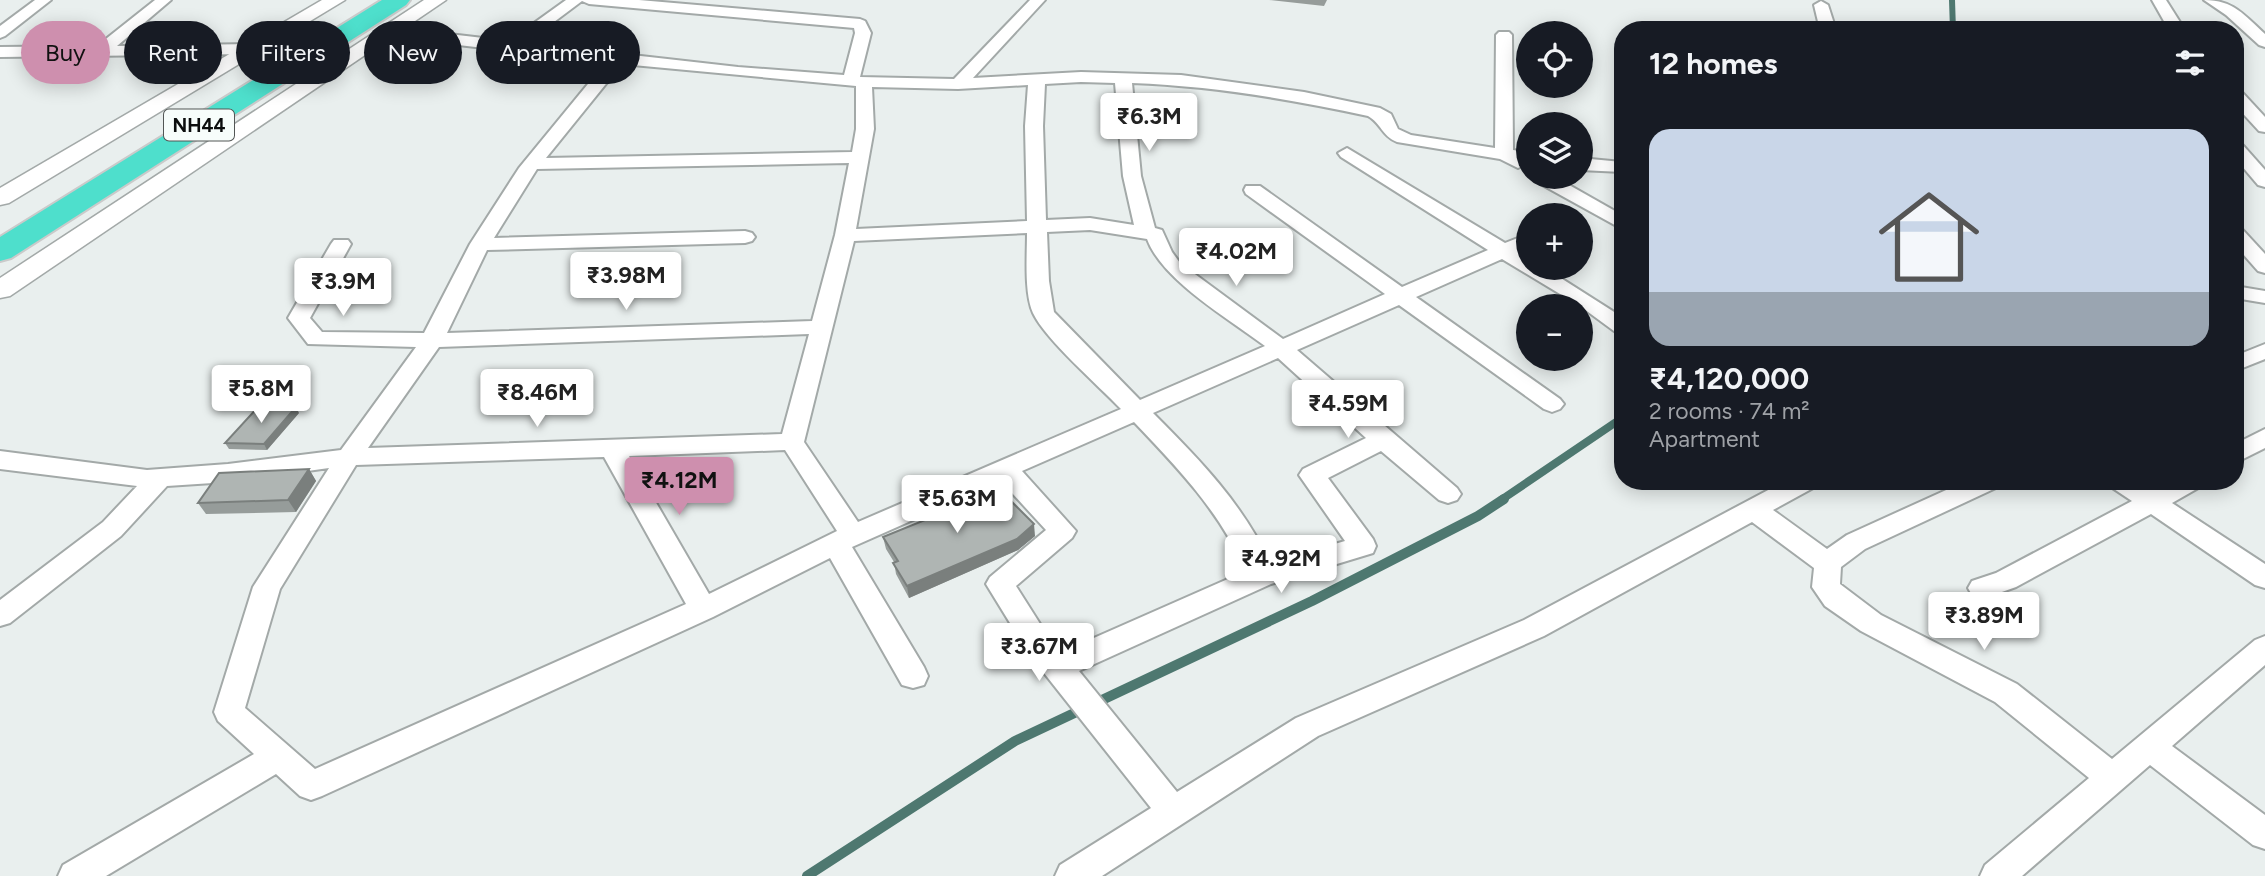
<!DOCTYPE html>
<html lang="en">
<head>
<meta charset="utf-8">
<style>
	body { margin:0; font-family:Figtree,sans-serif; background:#20242c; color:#f1f3f6; height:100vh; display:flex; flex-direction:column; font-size:26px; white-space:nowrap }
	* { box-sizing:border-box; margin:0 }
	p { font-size:23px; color:#9ea1a6 }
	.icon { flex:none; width:38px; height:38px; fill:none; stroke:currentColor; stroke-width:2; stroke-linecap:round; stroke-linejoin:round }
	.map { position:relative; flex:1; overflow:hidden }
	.sheet { position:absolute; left:1614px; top:21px; width:630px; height:469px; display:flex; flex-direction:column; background:#171b24; border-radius:28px; box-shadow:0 4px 18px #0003 }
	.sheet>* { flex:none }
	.hud { position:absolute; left:21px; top:21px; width:665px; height:63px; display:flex; gap:14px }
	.tools { position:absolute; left:1516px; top:21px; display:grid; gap:14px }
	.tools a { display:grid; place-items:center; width:77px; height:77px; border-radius:50%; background:#171b24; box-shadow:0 4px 18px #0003; font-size:35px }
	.price { position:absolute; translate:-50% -60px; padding:0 16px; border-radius:7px; background:#fff; color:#222; font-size:23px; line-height:46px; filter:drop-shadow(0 2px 4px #0008) }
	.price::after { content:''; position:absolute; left:50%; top:42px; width:21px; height:16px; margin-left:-10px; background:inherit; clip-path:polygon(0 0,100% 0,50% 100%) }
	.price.active { background:#ce8fae; color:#111 }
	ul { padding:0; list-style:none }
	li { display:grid; align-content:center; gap:14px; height:371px; padding:0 35px }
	li span { display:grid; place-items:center; height:217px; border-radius:21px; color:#555 }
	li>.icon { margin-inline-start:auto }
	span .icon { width:126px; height:126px; fill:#fffc; stroke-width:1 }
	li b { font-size:30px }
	h2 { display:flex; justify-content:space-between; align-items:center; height:84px; padding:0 35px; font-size:30px }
	.tag { padding:0 24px; border-radius:32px; background:#171b24; box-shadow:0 4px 18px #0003; font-size:24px; line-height:63px }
	.tag.active { background:#ce8fae; color:#111 }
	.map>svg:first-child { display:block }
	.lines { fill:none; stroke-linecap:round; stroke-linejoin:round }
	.stream-far2 { stroke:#4e7870; stroke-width:6 }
	.stream-far1 { stroke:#4e7870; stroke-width:8 }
	.stream { stroke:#4e7870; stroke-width:10 }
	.minor-casing { stroke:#a3a9a8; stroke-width:4 }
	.tertiary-casing { stroke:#a3a9a8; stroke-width:3 }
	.trunk-casing { stroke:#cacaca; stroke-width:4 }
	.minor { fill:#fff; fill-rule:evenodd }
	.tertiary { fill:#fff; fill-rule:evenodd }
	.trunk { fill:#4edfcc; fill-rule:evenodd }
	.wall { fill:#969c9a }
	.shaded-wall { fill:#7a7f7d }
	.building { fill:#afb5b3; stroke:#7a7f7d; stroke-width:2 }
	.labels { text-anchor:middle; stroke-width:6; stroke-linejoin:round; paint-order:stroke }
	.shield { fill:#f7fdfb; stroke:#525655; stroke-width:2 }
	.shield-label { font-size:19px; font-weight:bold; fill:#0c0e0e }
</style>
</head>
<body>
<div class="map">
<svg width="2265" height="876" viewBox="0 0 2265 876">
	<rect width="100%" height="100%" fill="#e9efee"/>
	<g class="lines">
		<path class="stream-far2" d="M 1952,0 L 1953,30"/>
		<path class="stream-far1" d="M 1501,500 L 1622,418"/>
		<path class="stream" d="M 807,876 L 1015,741 L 1312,601 L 1478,516 L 1504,499"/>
		<defs>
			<g id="minor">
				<path d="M 35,0 L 51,0 L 5,36 L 0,38 L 0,26 Z"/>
				<path d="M 155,0 L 171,0 L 117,46 L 253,44 L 261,49 L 253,54 L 0,57 L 0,47 L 97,46 Z"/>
				<path d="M 566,0 L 639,0 L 860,19 L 865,21 L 871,33 L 860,77 L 954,79 L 1030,0 L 1045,0 L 973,78 L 1081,72 L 1181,75 L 1304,92 L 1380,108 L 1391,114 L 1398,129 L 1411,135 L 1495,148 L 1496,35 L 1499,32 L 1509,32 L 1512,35 L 1513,150 L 1528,152 L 1528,163 L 1518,168 L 1500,159 L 1397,142 C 1382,136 1381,123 1368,116 C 1290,99 1212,86 1132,83 L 1141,176 L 1155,228 L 1162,230 L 1172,252 L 1180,263 L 1283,339 L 1385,294 L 1246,194 L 1244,190 L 1246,186 L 1260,186 L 1402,287 L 1488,250 L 1341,157 L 1338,153 L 1347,148 L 1505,243 L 1528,234 L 1528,248 L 1519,251 L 1528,257 L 1528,268 L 1545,268 L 1622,317 L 1622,333 L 1614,331 L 1580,306 L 1502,259 L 1416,297 L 1560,399 L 1564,404 L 1560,409 L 1552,412 L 1544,409 L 1399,305 L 1297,350 L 1457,488 L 1461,494 L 1457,500 L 1448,503 L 1439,500 L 1381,451 L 1328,478 L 1373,539 L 1376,546 L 1373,553 L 1271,584 L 1079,671 L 1177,792 L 1296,718 L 1524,620 L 1785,481 L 1819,481 L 1815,487 L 1773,510 L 1827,549 L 1847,535 L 1966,481 L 2002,481 L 1998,487 L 1865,549 L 1841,567 L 1840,584 L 1881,615 L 2017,684 L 2112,759 L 2255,640 L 2265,636 L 2265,665 L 2172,746 L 2265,815 L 2265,849 L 2253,845 L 2150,765 L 2022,876 L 1980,876 L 1985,865 L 2089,778 L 1995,702 L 1861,631 L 1825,606 L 1812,587 L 1814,568 L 1752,522 L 1544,636 L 1318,736 L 1102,876 L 1055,876 L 1060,865 L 1151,808 L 1029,654 L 986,584 L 990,577 L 1046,530 L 1001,481 L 852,547 L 924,667 L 928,676 L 924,685 L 913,688 L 902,685 L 830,558 L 713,617 L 322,796 L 311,800 L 300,796 L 276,774 L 106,876 L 58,876 L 63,865 L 254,754 L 218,721 L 214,712 L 253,587 L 329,468 L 228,482 L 167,486 L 121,536 L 10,623 L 0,626 L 0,600 L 103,522 L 137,486 L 0,469 L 0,451 L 147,470 L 228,464 L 341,450 L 416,347 L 308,344 L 288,318 L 331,244 L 334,240 L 348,240 L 351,244 L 310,318 L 322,332 L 424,333 L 470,244 L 519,168 L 606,62 L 389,37 L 381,32 L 389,27 L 509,41 ZM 582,1 L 589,4 L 854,28 L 855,33 L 844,75 L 738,67 L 526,43 ZM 622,64 L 856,86 L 856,129 L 852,152 L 546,158 ZM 1081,82 L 1115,83 L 1123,176 L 1134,225 L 1090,218 L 1046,220 L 1043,126 L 1045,84 ZM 1028,85 L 1025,126 L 1027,221 L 856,229 L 874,129 L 872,87 L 958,89 ZM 849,163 L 835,235 L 812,321 L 447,333 L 487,250 L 745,243 L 752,241 L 755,237 L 752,233 L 745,231 L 494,238 L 537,169 ZM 1090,230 L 1147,239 C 1162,280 1229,319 1265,346 L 1140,400 L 1054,312 L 1049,281 L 1047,232 ZM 1027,233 C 1027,255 1024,293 1033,313 C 1045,339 1099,386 1121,409 L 858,522 L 804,442 L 854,241 ZM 809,334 L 782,434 L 368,448 L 439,347 ZM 1278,358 L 1366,438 L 1303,469 L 1299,475 L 1345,541 L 1270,563 C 1243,504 1199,459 1153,413 ZM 1134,422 C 1178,468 1220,512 1246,571 L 1062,652 L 1049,638 L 1016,586 L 1072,538 L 1076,531 L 1022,471 ZM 785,450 L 837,531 L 709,594 L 629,456 ZM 604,457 L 686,604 L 315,769 L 245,708 L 280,589 L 356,465 Z"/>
				<path d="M 2152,0 L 2166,0 L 2185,30 L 2169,30 Z"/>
				<path d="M 2204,0 C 2234,0 2244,15 2265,34 L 2265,47 L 2259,45 L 2226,15 Z"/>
				<path d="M 1821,1 L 1828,5 L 1836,30 L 1820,30 L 1814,5 Z"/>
				<path d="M 2235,90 L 2241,91 L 2265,117 L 2265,132 L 2259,131 L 2235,105 Z"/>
				<path d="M 2235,142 L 2241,143 L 2265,170 L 2265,187 L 2258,185 L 2235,158 Z"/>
				<path d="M 1580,158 L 1622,162 L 1622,172 L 1580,170 Z"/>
				<path d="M 1533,177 L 1555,177 L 1622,215 L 1622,229 L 1535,181 Z"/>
				<path d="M 2235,227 L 2242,229 L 2265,254 L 2265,273 L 2258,271 L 2235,245 Z"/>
				<path d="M 2235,286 L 2265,291 L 2265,303 L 2235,298 Z"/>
				<path d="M 2265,344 L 2265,359 L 2235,371 L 2235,356 Z"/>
				<path d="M 2265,429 L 2265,448 L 2235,463 L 2235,444 Z"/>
				<path d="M 2107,481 L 2139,481 L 2153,490 L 2170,481 L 2204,481 L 2200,487 L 2172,503 L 2265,564 L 2265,588 L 2255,585 L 2151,514 L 2016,587 L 1982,599 L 1972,595 L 1968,588 L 1972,581 L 1996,573 L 2132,501 L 2111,487 Z"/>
			</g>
			<g id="tertiary">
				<path d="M 322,0 L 345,0 L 9,203 L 0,205 L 0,188 Z"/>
				<path d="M 424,0 L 446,0 L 10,296 L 0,298 L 0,278 Z"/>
			</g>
			<path id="trunk" d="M 382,0 L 410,0 L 406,5 L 11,258 L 0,261 L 0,237 Z"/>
		</defs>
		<use href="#minor" class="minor-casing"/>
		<use href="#tertiary" class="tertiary-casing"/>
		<use href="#trunk" class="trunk-casing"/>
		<use href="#minor" class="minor"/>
		<use href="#tertiary" class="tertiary"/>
		<use href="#trunk" class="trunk"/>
	</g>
	<g class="wall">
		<path d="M 1269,0 L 1327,0 L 1324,6 Z"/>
		<path d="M 299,413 L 267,450 L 229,449 L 225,443 Z"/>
		<path d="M 309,469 L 316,481 L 296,512 L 206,514 L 198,503 Z"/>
		<path d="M 953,502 L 1035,536 L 1018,550 L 909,598 L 896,574 L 894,562 L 886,549 L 883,537 L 954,508 Z"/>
	</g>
	<g class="shaded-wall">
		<path d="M 296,407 L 299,413 L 267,450 L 264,444 Z"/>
		<path d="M 309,469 L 316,481 L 296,512 L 288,500 Z"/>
		<path d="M 1034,524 L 1035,536 L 1018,550 L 909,598 L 907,586 Z"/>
	</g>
	<g class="building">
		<path d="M 259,406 L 296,407 L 264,444 L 225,443 Z"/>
		<path d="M 309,469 L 288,500 L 198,503 L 219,473 Z"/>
		<path d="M 994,484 L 1034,524 L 1017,539 L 907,586 L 893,563 L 898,561 L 883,537 L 957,507 L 953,502 Z"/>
	</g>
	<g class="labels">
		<rect class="shield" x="164" y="109.5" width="70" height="31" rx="5"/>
		<g class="shield-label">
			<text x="199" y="132">NH44</text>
		</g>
	</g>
</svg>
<div class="tools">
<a><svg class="icon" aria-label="locate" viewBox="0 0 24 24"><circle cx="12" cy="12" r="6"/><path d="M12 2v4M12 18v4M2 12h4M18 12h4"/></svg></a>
<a><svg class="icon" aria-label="layers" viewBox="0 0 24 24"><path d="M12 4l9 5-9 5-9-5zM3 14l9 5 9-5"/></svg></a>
<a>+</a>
<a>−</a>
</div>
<b class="price" style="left:1149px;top:153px">₹6.3M</b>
<b class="price" style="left:1236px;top:288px">₹4.02M</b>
<b class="price" style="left:626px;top:312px">₹3.98M</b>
<b class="price" style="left:343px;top:318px">₹3.9M</b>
<b class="price" style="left:261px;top:425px">₹5.8M</b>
<b class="price" style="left:537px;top:429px">₹8.46M</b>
<b class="price" style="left:1348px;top:440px">₹4.59M</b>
<b class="price active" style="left:679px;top:517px">₹4.12M</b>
<b class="price" style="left:957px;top:535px">₹5.63M</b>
<b class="price" style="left:1281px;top:595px">₹4.92M</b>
<b class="price" style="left:1984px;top:652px">₹3.89M</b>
<b class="price" style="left:1039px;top:683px">₹3.67M</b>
<div class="hud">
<a class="tag active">Buy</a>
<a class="tag">Rent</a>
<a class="tag">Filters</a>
<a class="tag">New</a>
<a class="tag">Apartment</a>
</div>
<section class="sheet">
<h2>12 homes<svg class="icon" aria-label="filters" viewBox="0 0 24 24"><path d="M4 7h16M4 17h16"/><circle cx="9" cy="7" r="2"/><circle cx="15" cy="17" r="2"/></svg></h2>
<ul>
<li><span style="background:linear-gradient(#c9d6e8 75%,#9aa5b1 0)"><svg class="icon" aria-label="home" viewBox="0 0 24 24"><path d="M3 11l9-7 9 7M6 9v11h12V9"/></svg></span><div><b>₹4,120,000</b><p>2 rooms · 74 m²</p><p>Apartment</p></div></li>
</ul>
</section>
</div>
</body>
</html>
